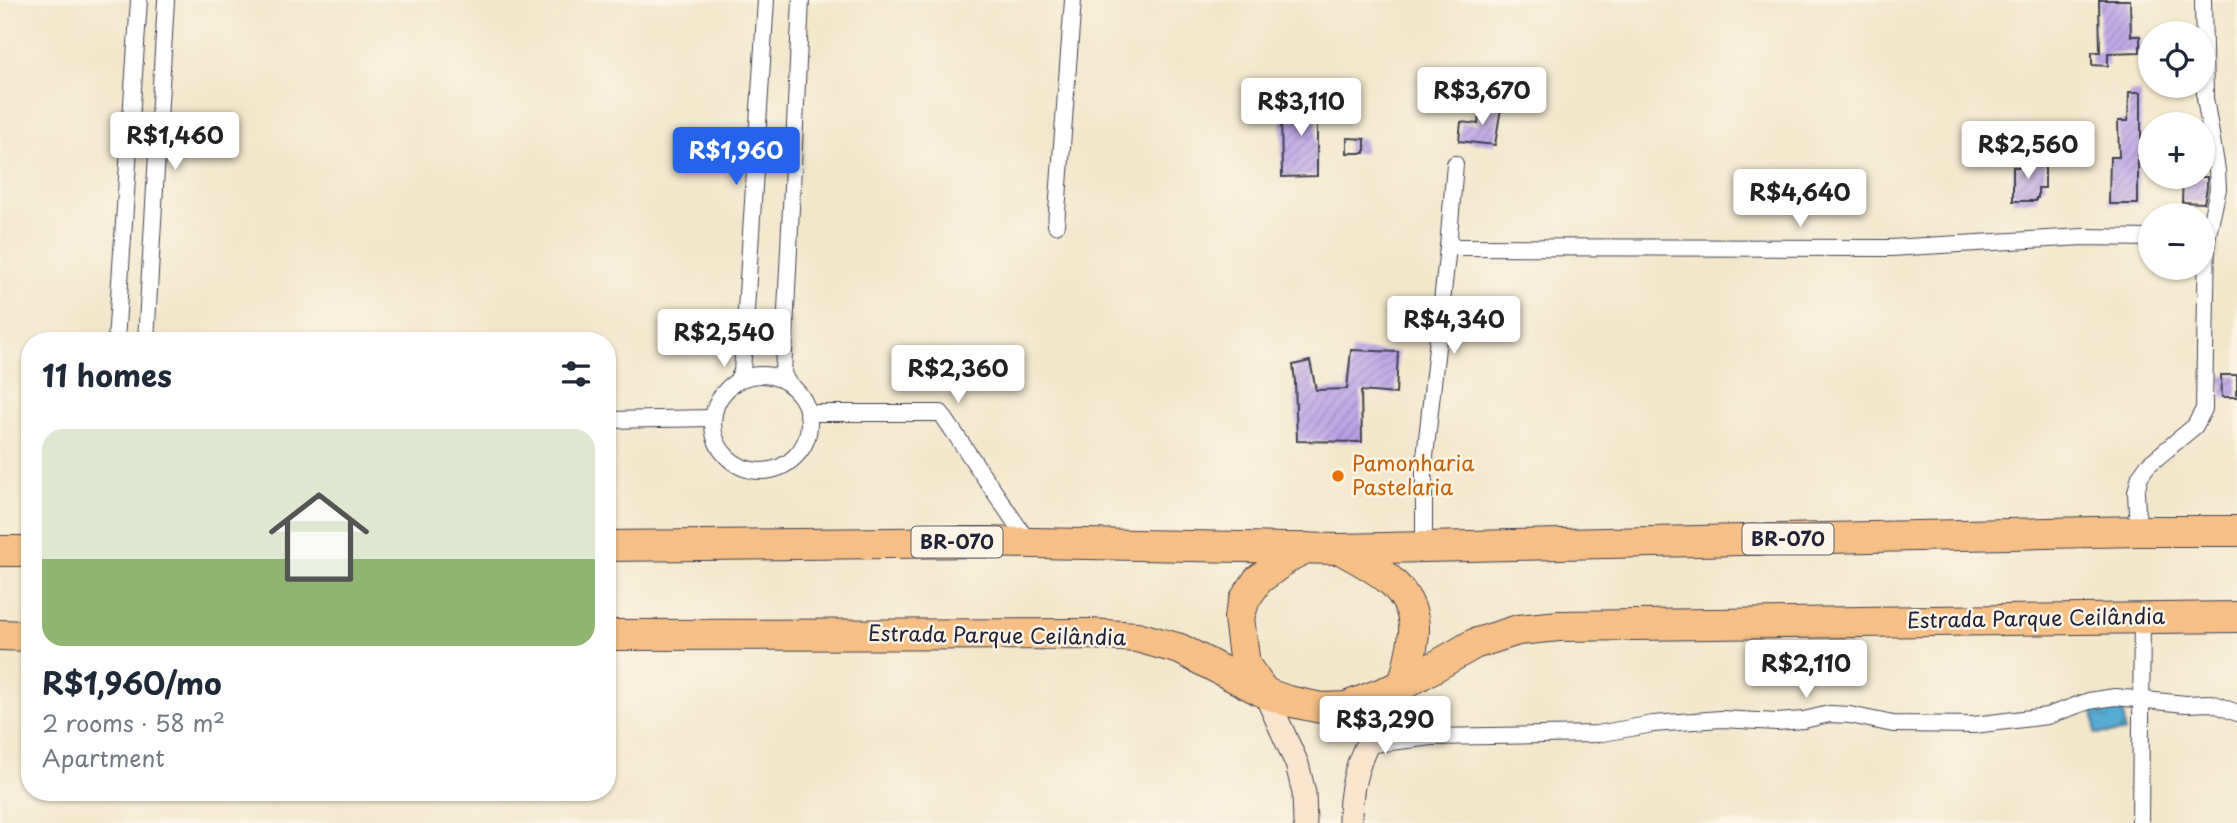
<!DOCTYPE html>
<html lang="en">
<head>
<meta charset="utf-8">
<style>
	body { margin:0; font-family:"Playpen Sans",sans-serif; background:#f2f2f3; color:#1f2937; height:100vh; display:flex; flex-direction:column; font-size:26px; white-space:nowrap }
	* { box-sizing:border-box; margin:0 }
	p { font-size:23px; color:#747a83 }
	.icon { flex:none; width:38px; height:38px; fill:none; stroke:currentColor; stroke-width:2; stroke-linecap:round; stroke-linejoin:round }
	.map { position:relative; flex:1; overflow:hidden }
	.side { position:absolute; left:21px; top:332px; width:595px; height:469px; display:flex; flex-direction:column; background:#fff; border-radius:28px; box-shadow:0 2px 5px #0004 }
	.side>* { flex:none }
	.tools { position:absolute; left:2138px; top:21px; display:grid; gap:14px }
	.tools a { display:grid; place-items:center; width:77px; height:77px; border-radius:50%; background:#fff; box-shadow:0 2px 5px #0004; font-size:35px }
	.price { position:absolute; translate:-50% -60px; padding:0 16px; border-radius:7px; background:#fff; color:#222; font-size:23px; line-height:46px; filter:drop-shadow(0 2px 4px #0008) }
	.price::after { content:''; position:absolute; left:50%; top:42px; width:21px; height:16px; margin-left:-10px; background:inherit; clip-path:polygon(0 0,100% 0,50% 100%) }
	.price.active { background:#2563eb; color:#fff }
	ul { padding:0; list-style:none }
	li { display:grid; align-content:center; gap:14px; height:371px; padding:0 21px }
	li+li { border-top:2px solid #e0e1e3 }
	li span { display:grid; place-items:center; height:217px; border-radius:21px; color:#555 }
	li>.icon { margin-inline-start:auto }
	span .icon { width:126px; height:126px; fill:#fffc; stroke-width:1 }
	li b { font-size:30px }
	h2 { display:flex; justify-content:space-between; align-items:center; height:84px; padding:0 21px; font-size:30px }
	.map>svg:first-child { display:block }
	.water { fill:url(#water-ripples); stroke:#3c6686; stroke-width:2 }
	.building { fill:url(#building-hatch) }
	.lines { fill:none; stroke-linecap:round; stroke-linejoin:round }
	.minor-casing { stroke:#414051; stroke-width:18 }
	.secondary-casing { stroke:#414051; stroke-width:25 }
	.motorway-casing { stroke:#414051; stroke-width:32 }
	.minor { stroke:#fff; stroke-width:16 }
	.secondary { stroke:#fbe5cf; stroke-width:23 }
	.motorway { stroke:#f5bf86; stroke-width:30 }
	.food-dot { fill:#e8710a; stroke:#fcf5e5; stroke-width:2.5 }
	.labels { text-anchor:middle; stroke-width:5; stroke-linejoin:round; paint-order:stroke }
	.shield { fill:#fcf5e5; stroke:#63616e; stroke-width:2 }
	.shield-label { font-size:19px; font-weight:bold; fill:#22223b }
	.food-label { font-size:21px; fill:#c56008; stroke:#fcf5e5; text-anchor:start }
	.street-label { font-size:21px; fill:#22223b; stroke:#fcf5e5 }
</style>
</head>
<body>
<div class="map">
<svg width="2237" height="823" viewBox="0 0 2237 823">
	<defs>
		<pattern id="water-ripples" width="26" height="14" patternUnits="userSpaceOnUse" patternTransform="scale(1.75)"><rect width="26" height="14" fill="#56abd2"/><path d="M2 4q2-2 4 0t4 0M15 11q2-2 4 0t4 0" fill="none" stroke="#478bac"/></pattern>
		<pattern id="building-hatch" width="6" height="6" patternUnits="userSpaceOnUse" patternTransform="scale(1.75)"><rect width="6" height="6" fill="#b8a0e6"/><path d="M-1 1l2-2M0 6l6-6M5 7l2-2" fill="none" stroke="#9582bc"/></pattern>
	</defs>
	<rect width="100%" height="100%" fill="#fcf5e5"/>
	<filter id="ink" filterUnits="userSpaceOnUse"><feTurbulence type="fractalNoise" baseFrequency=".0143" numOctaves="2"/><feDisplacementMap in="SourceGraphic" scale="14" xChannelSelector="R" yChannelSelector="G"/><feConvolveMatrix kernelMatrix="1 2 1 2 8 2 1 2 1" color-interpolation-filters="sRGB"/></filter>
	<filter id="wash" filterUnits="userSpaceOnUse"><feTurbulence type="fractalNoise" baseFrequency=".00686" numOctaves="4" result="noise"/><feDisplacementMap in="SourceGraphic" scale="28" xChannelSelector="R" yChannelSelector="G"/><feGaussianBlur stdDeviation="1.57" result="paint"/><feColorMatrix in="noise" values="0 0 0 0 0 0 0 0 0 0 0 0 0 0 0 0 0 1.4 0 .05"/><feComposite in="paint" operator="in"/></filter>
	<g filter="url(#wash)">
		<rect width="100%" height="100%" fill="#f3e7cb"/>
		<path class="water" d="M 2123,700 L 2125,732 L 2095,734 L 2093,702 Z"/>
		<g id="blocks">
			<g class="building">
				<path d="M 2099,0 L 2130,0 L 2131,36 L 2140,36 L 2140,52 L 2108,53 L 2108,66 L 2092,65 L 2092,52 L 2100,52 Z"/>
				<path d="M 1316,89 L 1326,98 L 1317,107 L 1317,176 L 1282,177 L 1281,109 L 1299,108 Z"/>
				<path d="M 2129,92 L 2141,92 L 2141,155 L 2138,155 L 2138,204 L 2109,204 L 2110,157 L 2119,157 L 2118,121 L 2128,121 Z"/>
				<path d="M 1480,106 L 1501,108 L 1495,145 L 1459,141 L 1461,122 L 1478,124 Z"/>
				<path d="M 1347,138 L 1365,139 L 1365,153 L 1347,153 Z"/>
				<path d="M 2024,162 L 2045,162 L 2045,188 L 2038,188 L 2038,198 L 2036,198 L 2036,201 L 2013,201 L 2013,167 L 2024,167 Z"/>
				<path d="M 2183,177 L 2207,177 L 2207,188 L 2204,203 L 2182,202 Z"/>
				<path d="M 1351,350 L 1398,352 L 1396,394 L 1361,391 L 1362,442 L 1297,441 L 1295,381 L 1293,365 L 1310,361 L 1316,390 L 1347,389 Z"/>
				<path d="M 2221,375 L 2237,375 L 2237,397 L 2222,397 Z"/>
			</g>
		</g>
	</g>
	<g filter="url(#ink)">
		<use href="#blocks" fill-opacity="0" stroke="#414051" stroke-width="2"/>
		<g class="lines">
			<defs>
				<g id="minor">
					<path d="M 1056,225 L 1073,0"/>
					<path d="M 1448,247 L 1890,248 L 2083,237 L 2151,238"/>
					<path d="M 116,341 L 139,0"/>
					<path d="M 146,341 L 166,0"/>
					<circle cx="761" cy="423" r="48"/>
					<path d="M 736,382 L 742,372 L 766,0"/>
					<path d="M 787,382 L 783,373 L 801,0"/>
					<path d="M 808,413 L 941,413 L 1029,543"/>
					<path d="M 607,420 L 713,418"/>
					<path d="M 2138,531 L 2136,492 L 2140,476 L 2148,465 L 2195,426 L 2204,409 L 2207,239 L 2218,189 L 2217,170 L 2205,98 L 2203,0"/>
					<path d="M 1424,547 L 1424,466 L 1448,247 L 1455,164"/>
					<path d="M 1365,745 L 1432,737 L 1597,734 L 1653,724 L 1721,719 L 1777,722 L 1804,720 L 1829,714 L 1850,715 L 1893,724 L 1974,725 L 2047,716 L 2089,701 L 2115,697 L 2186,704 L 2212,703 L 2237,713"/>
					<path d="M 2140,823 L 2142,618"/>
				</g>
				<g id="secondary">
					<path d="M 1265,693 L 1297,764 L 1304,793 L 1305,823"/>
					<path d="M 1350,823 C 1349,763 1372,734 1403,685"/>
				</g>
				<g id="motorway">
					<path d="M 607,546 L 979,542 L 1339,549 L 2138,531 L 2237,531"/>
					<path d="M 1342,550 C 1373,567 1411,585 1414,626 C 1415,642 1407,669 1403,685"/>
					<path d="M 0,551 L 30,551"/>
					<path d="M 0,635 L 30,636"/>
					<path d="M 607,635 L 1090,634 L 1137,637 L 1180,649 L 1265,693 L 1288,701 L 1321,708 L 1346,707 L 1403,685 L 1474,644 L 1518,630 L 1559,626 L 2237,617"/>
					<path d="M 1264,692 L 1245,665 L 1239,618 L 1245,599 L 1258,580 L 1290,556 L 1306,548"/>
				</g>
			</defs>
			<use href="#minor" class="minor-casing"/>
			<use href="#secondary" class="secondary-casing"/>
			<use href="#motorway" class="motorway-casing"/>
			<use href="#minor" class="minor"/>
			<use href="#secondary" class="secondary"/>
			<use href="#motorway" class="motorway"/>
		</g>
	</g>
	<circle class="food-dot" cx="1338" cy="476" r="7"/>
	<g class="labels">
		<g class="shield">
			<rect x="1742.5" y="523.5" width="91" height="31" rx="5"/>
			<rect x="911.5" y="526.5" width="91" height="31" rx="5"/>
		</g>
		<g class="shield-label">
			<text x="1788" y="546">BR-070</text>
			<text x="957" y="549">BR-070</text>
		</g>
		<g class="food-label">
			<text x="1352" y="471">Pamonharia<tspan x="1352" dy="24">Pastelaria</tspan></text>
		</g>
		<g class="street-label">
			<text transform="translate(2036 619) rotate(-1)" y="7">Estrada Parque Ceilândia</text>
			<text transform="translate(997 636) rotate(1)" y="7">Estrada Parque Ceilândia</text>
		</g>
	</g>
</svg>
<div class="tools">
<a><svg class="icon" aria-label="locate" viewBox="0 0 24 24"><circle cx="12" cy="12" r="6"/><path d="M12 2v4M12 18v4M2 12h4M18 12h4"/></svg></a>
<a>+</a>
<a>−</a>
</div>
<b class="price" style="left:1482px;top:127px">R$3,670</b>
<b class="price" style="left:1301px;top:138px">R$3,110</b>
<b class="price" style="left:175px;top:172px">R$1,460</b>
<b class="price" style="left:2028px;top:181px">R$2,560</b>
<b class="price active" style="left:736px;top:187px">R$1,960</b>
<b class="price" style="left:1800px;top:229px">R$4,640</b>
<b class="price" style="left:1454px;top:356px">R$4,340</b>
<b class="price" style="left:724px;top:369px">R$2,540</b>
<b class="price" style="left:958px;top:405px">R$2,360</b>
<b class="price" style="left:1806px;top:700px">R$2,110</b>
<b class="price" style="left:1385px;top:756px">R$3,290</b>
<section class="side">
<h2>11 homes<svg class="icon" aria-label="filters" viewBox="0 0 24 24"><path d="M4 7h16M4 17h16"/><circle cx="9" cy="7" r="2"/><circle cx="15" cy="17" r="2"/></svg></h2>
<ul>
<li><span style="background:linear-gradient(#dfe7d0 60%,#8fb573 0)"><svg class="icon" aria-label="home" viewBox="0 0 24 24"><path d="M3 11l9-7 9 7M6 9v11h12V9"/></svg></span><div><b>R$1,960/mo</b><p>2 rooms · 58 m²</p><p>Apartment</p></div></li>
</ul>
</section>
</div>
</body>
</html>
